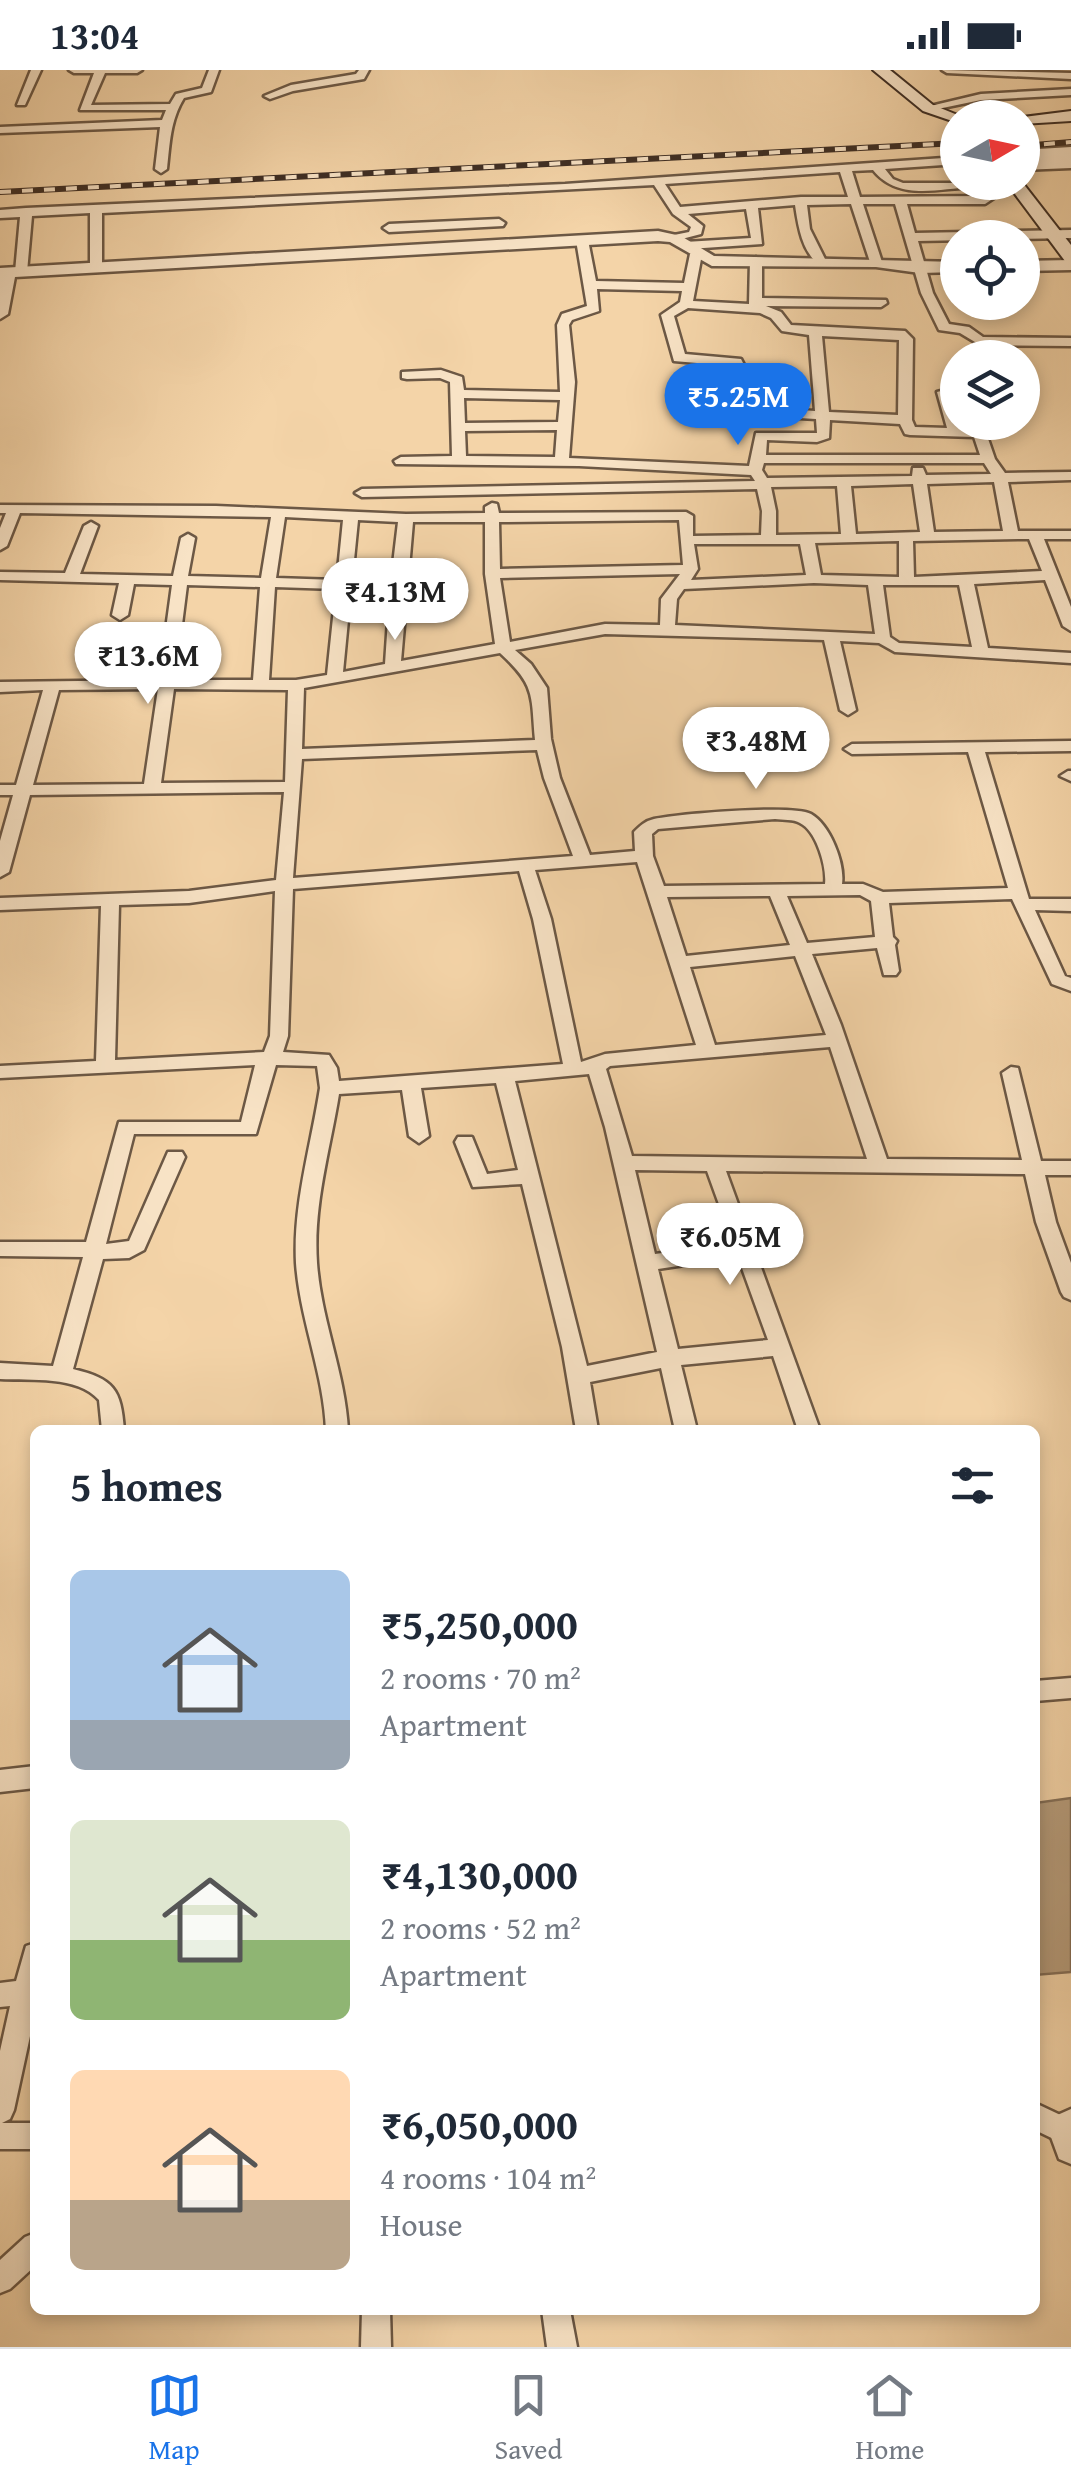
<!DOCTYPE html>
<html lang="en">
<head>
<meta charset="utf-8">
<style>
	body { margin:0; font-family:"Gentium Book Plus",serif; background:#f6f6f7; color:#1f2937; height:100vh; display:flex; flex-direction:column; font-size:38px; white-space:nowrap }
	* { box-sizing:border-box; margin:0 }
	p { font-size:32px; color:#747a83 }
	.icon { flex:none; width:55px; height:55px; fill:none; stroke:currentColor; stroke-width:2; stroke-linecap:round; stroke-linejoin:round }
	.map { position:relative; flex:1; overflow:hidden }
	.details { position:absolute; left:30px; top:1355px; width:1010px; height:890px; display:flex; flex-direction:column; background:#fff; border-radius:15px; box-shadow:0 5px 15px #0003 }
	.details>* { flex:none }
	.needle { width:65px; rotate:81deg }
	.buttons { position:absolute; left:940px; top:30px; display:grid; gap:20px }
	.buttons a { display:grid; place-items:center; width:100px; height:100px; border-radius:50%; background:#fff; box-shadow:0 5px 15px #0003; font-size:50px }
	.price { position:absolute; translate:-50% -85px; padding:0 22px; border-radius:35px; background:#fff; color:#222; font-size:32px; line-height:65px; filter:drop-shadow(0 2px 5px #0008) }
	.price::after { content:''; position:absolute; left:50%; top:60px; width:30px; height:22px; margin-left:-15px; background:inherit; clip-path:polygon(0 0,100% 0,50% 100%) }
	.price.active { background:#1a73e8; color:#fff }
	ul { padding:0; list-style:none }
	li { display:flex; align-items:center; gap:30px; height:250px; padding:0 40px }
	li span { display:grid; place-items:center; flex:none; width:280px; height:200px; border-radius:15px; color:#555 }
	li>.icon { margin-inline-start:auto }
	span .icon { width:120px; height:120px; fill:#fffc; stroke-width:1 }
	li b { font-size:42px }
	h2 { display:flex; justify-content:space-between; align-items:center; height:120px; padding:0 40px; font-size:42px }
	.status { display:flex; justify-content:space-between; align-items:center; height:70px; padding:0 50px; background:#fff; direction:ltr }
	.status svg { height:28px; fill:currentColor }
	.tab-bar { display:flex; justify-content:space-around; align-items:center; height:140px; border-top:2px solid #e0e1e3; background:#fff; font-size:28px; color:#747a83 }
	.tab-bar a { display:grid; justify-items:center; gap:5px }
	.tab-bar .active { color:#1a73e8 }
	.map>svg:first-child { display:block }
	.water { fill:#b69c7b; stroke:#867058; stroke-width:2.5 }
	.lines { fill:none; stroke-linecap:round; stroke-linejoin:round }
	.minor-casing { stroke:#6c5845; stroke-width:5 }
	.tertiary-casing { stroke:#6c5845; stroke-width:5 }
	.secondary-casing { stroke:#3e2e24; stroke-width:4 }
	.minor { fill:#f8e3c6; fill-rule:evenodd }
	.tertiary { fill:#f8e3c6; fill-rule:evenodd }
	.secondary { fill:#f8e3c6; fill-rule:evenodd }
	.rail-casing { stroke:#3e2e24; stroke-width:6 }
	.rail { stroke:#f8e3c6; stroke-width:4; stroke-dasharray:11; stroke-linecap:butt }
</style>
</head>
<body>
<div class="status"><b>13:04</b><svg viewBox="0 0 49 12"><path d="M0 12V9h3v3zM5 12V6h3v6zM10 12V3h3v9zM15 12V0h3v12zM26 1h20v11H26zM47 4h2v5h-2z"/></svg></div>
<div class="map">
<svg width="1071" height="2277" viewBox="0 0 1071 2277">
	<rect width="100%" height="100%" fill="#f4d4a8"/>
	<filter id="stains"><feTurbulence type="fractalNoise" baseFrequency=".002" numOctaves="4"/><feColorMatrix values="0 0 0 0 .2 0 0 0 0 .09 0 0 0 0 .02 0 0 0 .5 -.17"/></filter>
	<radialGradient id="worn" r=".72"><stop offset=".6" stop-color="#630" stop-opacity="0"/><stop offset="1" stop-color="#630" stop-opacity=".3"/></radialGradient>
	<path class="water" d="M 1071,1728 L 1071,1902 L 1035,1905 L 1035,1733 Z"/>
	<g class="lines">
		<defs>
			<g id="minor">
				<path d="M 31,0 L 41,0 L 25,35 L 17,35 Z"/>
				<path d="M 69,0 L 142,0 L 137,3 L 105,3 L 91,35 L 170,34 L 176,24 L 202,18 L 209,0 L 219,0 L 211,22 L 184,28 C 170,51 170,73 167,99 L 161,103 L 155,99 L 160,57 L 0,63 L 0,57 L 162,50 L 166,40 L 80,40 L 94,3 L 74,3 Z"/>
				<path d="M 359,0 L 369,0 L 364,9 L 293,21 L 270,29 L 264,26 L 291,15 L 356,4 Z"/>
				<path d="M 942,0 L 1071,3 L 1071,9 L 947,3 Z"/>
				<path d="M 1071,19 L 1071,25 L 981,30 L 928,41 L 922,38 L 981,24 Z"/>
				<path d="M 958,87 L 958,94 L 885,99 L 893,109 L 903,113 L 992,113 L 985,117 L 994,128 L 985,134 L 907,134 L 915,163 L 1071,160 L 1071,168 L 918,171 L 933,223 L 949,254 L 969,257 L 983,267 L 1071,268 L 1071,276 L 980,275 L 960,263 L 939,260 L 921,223 L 895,134 L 863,134 L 882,192 L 876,196 L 870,192 L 851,134 L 807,135 L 810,159 L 826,191 L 820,195 C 802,183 798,155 795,135 L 758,138 L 762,174 L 689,179 L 685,178 L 685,172 L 751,168 L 746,139 L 688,144 L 703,156 L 701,164 L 674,171 L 674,165 L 689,162 L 691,157 L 673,144 L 654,115 L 102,143 L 102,198 L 96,202 L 90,198 L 90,143 L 32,146 L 27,202 L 21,206 L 15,202 L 20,147 L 0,148 L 0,140 L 26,138 L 565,114 ZM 873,100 C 898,131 936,119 972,117 L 980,126 L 860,127 L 852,101 ZM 840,102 L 848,127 L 801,127 L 680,137 L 665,114 Z"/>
				<path d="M 1071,90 L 1071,98 L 1022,100 L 1022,93 Z"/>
				<path d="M 499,149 L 505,153 L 503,156 L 389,162 L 383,158 L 389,154 Z"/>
				<path d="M 582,166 L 588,170 L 596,211 L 684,213 L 690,184 L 696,180 L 702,184 L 693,231 L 749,234 L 750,191 L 756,187 L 762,191 L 762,228 L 886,230 L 887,233 L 881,237 L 766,236 L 781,242 L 791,255 L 905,261 L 913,269 L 912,350 L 915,357 L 947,358 L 937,322 L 949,319 L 961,358 L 985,360 L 995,389 L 1005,403 L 1071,402 L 1071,410 L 1008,412 L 1018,461 L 1071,461 L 1071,469 L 1044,469 L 1071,537 L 1071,561 L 1063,556 L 1045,510 L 974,514 L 988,578 L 1071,583 L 1071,593 L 895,582 L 879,573 L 840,571 L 856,640 L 848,645 L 840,640 L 824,570 L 605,564 L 515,580 L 531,594 L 547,618 L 551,669 L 560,708 L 590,785 L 635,781 L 634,762 C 640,756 645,751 654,749 C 678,744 793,734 811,744 C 830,755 845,793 842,814 L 863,814 L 883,822 L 1008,818 L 968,682 L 852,684 L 844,679 L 852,674 L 1071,671 L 1071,681 L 985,682 L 1029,829 L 1071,829 L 1071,841 L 1035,840 L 1065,906 L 1071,908 L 1071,921 L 1052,914 L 1012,829 L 889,833 L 893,867 L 897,871 L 895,875 L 899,901 L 896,905 L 884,905 L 877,878 L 812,884 L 841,955 L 887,1089 L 1022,1090 L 1002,1003 L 1011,997 L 1018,998 L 1041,1091 L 1071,1091 L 1071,1105 L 1045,1105 L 1056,1152 L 1071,1193 L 1071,1230 L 1064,1227 L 1061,1222 L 1036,1152 L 1025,1104 L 726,1101 L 820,1360 L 798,1360 L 773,1286 L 681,1295 L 697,1360 L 675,1360 L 661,1298 L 590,1312 L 598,1360 L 576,1360 L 562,1277 L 522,1114 L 473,1117 L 455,1072 L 458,1067 L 472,1067 L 487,1104 L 518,1100 L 496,1013 L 421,1018 L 429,1066 L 419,1073 L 409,1066 L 402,1020 L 339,1024 C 330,1080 313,1135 317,1193 C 321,1250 345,1303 348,1360 L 326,1360 C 324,1304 300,1250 296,1193 C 293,1134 311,1076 320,1018 L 317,996 L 276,995 L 256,1064 L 134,1064 L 106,1174 L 129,1171 L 168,1082 L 182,1082 L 185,1087 L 144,1180 L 129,1188 L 103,1189 L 73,1299 C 114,1309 121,1319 124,1360 L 102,1360 L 99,1330 C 77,1305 31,1311 0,1309 L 0,1293 L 53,1296 L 83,1187 L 0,1186 L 0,1172 L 86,1172 L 119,1052 L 241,1052 L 255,995 L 0,1008 L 0,996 L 96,991 L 101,836 L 0,840 L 0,828 L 189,821 L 276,810 L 284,722 L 30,725 L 9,802 L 0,807 L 0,771 L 13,725 L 0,725 L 0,715 L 16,715 L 43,620 L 0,622 L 0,612 L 159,610 L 172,515 L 134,514 L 128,545 L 120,550 L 112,545 L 119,513 L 0,510 L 0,502 L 65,503 L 84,456 L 91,452 L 98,456 L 80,504 L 173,506 L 181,468 L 188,464 L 195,468 L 188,506 L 261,508 L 271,447 L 20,443 L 7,476 L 0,480 L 0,458 L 6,443 L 0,443 L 0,435 L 216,436 L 406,444 L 485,443 L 485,437 L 492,433 L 497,434 L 499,443 L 686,442 L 693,446 L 693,466 L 761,465 L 762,441 L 757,419 L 362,427 L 355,423 L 362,419 L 755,411 L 751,405 L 579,396 L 396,394 L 394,391 L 401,387 L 452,386 L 450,312 L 440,308 L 407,309 L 402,308 L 402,302 L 441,300 L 462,307 L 464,320 L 560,322 L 557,255 L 562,244 L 587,236 L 576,170 ZM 597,219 L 682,221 L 680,232 L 661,245 L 674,291 L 731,296 L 750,339 L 766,346 L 816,349 L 817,363 L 756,363 L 749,396 L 569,388 L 575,312 L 569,255 L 572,250 L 599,241 ZM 688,238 L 760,243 L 771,248 L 782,261 L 809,265 L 815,341 C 751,337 769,342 741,289 L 685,284 L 674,246 ZM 822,266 L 899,270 L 898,345 L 829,342 ZM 464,328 L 560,330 L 558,352 L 465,353 ZM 830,350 L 900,354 L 905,364 L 910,365 L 974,367 L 980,385 L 766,385 L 767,370 L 817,372 L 829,368 ZM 557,360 L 555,387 L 466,386 L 465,361 ZM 764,393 L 984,393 L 991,404 L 926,405 L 923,398 L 913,398 L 912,406 L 767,408 L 762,400 ZM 994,412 L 1003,461 L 934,462 L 927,414 ZM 913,414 L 920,462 L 856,464 L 851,416 ZM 837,416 L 841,464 L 776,465 L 776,441 L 771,417 ZM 285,447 L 343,450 L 337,510 L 276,508 ZM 358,450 L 398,452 L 391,511 L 352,510 ZM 679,450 L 683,495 L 500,499 L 499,452 ZM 413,452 L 485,452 L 485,504 L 495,574 L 401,591 ZM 1018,469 L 1029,469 L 1042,501 L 914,507 L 913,471 ZM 899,471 L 899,507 L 821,505 L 815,473 ZM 694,474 L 800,474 L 806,505 L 691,510 L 698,499 ZM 680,504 L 661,529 L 660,555 L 605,554 L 510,572 L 500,508 ZM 814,513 L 868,515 L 875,564 L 675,555 L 677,529 L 684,519 ZM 187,515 L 260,517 L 253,610 L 175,610 ZM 883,515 L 959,515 L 972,577 L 899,573 L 890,567 ZM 275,517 L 336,519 L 327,605 L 296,610 L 269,610 ZM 351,519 L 390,520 L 385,594 L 343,602 ZM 500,583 C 536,616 531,625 535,670 L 302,679 L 304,618 ZM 158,619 L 144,714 L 33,715 L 59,620 ZM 174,619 L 288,620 L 285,712 L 161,713 ZM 537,680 L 544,708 L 573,786 L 293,808 L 302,689 ZM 775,749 C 782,750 794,749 800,753 C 817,761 827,798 825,814 L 664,816 L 653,786 L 652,764 L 658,759 ZM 637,792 L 696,975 L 605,984 L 581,992 L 551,849 L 535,800 ZM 519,801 L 533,849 L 563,994 L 339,1011 L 337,998 L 329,985 L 283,982 L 288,966 L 293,819 ZM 275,821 L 270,966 L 264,982 L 115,990 L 119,835 L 189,833 ZM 860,825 L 871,831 L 875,867 L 807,873 L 787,826 ZM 770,826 L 790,875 L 686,886 L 667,827 ZM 795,886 L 826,965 L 715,975 L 690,897 ZM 830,977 L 867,1089 L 632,1086 L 606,999 L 610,996 ZM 589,1004 L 605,1057 L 657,1282 L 587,1296 L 515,1011 ZM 635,1100 L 707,1101 L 733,1173 L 655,1184 ZM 738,1187 L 768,1270 L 678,1279 L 658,1199 Z"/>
				<path d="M 1068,701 L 1071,701 L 1071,711 L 1060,706 Z"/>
				<path d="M 1071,1608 L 1071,1628 L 1035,1631 L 1035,1611 Z"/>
				<path d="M 35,1696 L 35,1718 L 0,1722 L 0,1700 Z"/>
				<path d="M 35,1873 L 35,1943 L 14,2040 L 10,2049 L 2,2053 L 35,2053 L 35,2079 L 0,2079 L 0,1981 L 10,1936 L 0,1937 L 0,1913 L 16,1911 L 26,1876 Z"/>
				<path d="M 1035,2033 L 1071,2050 L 1071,2073 L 1066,2075 L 1035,2060 Z"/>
				<path d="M 35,2163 L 35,2196 L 10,2219 L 0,2223 L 0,2190 L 25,2167 Z"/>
				<path d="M 362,2240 L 390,2240 L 391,2277 L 361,2277 Z"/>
				<path d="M 542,2240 L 570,2240 L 577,2277 L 547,2277 Z"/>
			</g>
			<g id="tertiary">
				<path d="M 1071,77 L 1071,85 L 1022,88 L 1022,80 Z"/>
				<path d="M 658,161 L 681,166 L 714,186 L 958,192 L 958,202 L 920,203 L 876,197 L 712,196 L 670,172 L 658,171 L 15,207 L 8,244 L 0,249 L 0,198 Z"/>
				<path d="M 1071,190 L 1071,200 L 1022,201 L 1022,191 Z"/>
				<path d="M 1071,2039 L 1071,2094 L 1059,2089 L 1048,2059 L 1053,2047 Z"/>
			</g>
			<g id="secondary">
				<path d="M 873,0 L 890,0 L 933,35 L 965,48 L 958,48 L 958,53 L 923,41 Z"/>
				<path d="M 1071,41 L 1071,51 L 1022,54 L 1022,48 L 1015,48 Z"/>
				<path d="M 1071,83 L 1071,93 L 1022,96 L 1022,86 Z"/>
				<path d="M 1006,112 L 1022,112 L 1071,175 L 1071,192 L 1065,191 Z"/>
			</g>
		</defs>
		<use href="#minor" class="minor-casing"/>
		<use href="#tertiary" class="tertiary-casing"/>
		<use href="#secondary" class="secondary-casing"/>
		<use href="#minor" class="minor"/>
		<use href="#tertiary" class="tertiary"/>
		<use href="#secondary" class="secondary"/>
		<defs>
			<g id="rail">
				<path d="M 1022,76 L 1071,72"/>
				<path d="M 0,122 L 958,73"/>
			</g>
		</defs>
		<use href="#rail" class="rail-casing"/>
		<use href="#rail" class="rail"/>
	</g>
	<rect width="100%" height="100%" filter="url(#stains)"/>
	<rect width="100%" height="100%" fill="url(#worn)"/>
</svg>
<div class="buttons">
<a><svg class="needle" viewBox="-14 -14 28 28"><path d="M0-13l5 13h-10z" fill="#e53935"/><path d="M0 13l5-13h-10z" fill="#747a83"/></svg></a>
<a><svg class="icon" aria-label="locate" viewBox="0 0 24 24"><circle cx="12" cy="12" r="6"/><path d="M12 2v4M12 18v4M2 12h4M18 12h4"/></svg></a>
<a><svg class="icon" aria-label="layers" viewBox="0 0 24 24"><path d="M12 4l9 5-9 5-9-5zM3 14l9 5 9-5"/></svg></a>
</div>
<b class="price active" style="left:738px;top:378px">₹5.25M</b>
<b class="price" style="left:395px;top:573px">₹4.13M</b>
<b class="price" style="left:148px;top:637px">₹13.6M</b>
<b class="price" style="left:756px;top:722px">₹3.48M</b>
<b class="price" style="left:730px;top:1218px">₹6.05M</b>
<section class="details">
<h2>5 homes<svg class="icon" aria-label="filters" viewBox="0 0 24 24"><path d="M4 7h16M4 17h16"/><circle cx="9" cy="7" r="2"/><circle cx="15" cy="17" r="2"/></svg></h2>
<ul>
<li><span style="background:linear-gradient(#a9c7e8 75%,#9aa5b1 0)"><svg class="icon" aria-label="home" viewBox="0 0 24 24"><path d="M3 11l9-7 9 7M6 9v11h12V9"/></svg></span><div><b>₹5,250,000</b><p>2 rooms · 70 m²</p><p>Apartment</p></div></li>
<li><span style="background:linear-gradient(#dfe7d0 60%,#8fb573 0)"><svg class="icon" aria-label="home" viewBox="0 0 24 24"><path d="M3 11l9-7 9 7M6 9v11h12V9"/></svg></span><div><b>₹4,130,000</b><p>2 rooms · 52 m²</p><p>Apartment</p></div></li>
<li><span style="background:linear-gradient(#ffd9b3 65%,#b9a48a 0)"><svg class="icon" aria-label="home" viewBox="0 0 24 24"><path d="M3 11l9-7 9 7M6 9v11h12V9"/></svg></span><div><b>₹6,050,000</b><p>4 rooms · 104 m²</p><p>House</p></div></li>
</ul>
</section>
</div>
<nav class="tab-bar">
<a class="active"><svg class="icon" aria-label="map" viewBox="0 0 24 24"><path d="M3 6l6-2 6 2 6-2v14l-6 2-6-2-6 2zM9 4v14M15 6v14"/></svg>Map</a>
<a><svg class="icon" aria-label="saved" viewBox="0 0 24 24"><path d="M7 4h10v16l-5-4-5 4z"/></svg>Saved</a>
<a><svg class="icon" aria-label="home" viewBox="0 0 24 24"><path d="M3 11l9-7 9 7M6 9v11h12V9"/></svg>Home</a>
</nav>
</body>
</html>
